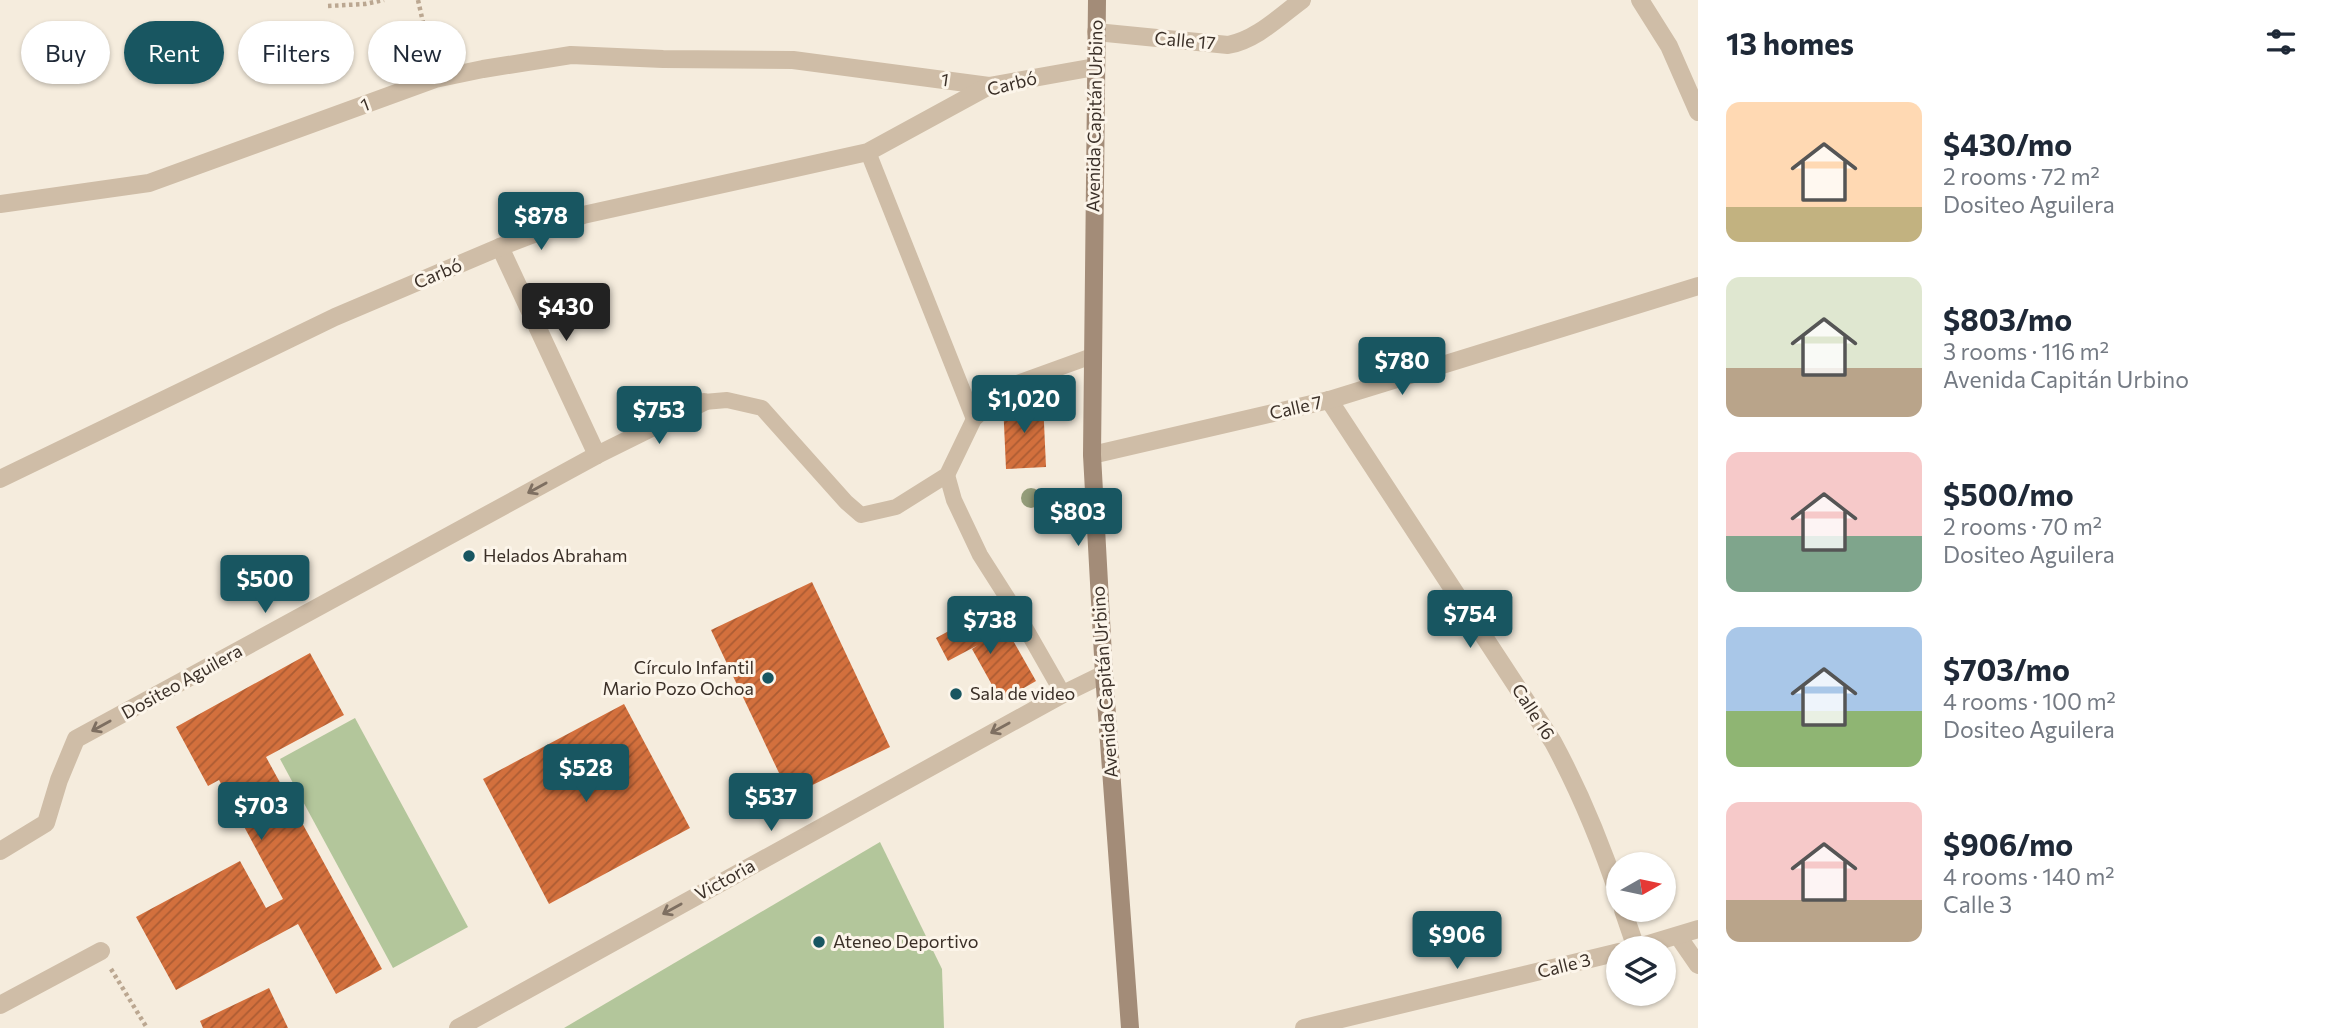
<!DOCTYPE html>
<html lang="en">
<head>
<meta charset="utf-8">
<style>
	body { margin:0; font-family:Commissioner,sans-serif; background:#f6f6f7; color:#1f2937; height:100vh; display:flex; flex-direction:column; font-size:26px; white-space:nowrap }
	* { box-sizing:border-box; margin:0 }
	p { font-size:23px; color:#747a83 }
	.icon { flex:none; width:38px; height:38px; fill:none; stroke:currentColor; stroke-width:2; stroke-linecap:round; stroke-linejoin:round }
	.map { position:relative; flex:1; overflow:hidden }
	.drawer { display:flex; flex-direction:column; background:#fff; width:630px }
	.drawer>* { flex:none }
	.banner { position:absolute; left:21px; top:21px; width:665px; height:63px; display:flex; gap:14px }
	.needle { width:46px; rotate:81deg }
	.controls { position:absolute; left:1606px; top:852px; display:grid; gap:14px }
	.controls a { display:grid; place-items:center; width:70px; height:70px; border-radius:50%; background:#fff; box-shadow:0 2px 5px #0004; font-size:35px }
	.price { position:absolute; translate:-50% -60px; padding:0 16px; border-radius:7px; background:#185661; color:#fff; font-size:23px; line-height:46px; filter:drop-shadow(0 2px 4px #0008) }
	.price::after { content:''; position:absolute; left:50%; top:42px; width:21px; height:16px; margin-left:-10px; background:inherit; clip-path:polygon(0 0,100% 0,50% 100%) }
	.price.selected { background:#222; color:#fff }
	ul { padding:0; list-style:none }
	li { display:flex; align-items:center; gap:21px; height:175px; padding:0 28px }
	li span { display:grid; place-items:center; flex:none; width:196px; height:140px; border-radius:14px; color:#555 }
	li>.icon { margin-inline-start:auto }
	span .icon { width:84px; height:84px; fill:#fffc; stroke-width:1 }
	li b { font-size:30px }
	h2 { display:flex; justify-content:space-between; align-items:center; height:84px; padding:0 28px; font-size:30px }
	.pill { padding:0 24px; border-radius:32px; background:#fff; box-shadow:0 2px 5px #0004; font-size:24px; line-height:63px }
	.pill.selected { background:#185661; color:#fff }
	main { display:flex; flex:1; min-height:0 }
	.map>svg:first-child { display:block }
	.green { fill:#b3c69b }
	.building { fill:url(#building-hatch) }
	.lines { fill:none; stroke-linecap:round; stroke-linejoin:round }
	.path { stroke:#bba791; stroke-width:4.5; stroke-dasharray:3.5 3.5; stroke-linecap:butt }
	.service { stroke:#cfbda7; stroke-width:16 }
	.minor { stroke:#cfbda7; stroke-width:18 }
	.tertiary { stroke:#cfbda7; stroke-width:18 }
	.secondary { stroke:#a38c78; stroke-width:18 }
	.tree { fill:#949d7a }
	.oneway { stroke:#7e6f61 }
	.poi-dot { fill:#185661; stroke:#fcf5ea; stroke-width:2.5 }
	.labels { text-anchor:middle; stroke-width:6; stroke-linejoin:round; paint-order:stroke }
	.street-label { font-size:18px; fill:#3b3028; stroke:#fcf5ea }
	.poi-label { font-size:18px; fill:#3b3028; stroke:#fcf5ea; text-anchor:start }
</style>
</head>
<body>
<main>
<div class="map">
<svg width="1698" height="1028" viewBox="0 0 1698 1028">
	<defs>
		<pattern id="building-hatch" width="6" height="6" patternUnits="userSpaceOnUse" patternTransform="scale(1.75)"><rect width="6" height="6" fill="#d3703d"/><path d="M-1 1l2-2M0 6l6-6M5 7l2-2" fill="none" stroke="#ac5c33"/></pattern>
	</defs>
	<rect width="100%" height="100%" fill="#f5ecdd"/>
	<g class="green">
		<path d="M 355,718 L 468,927 L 393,968 L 280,759 Z"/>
		<path d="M 880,842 L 942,969 L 944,1028 L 564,1028 Z"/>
	</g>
	<g class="building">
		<path d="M 1043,401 L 1046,467 L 1006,469 L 1003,402 Z"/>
		<path d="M 812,582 L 890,747 L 790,796 L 711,630 Z"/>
		<path d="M 976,616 L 988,639 L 1007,630 L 1036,681 L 1001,701 L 972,649 L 978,645 L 948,661 L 936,638 Z"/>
		<path d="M 310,653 L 344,715 L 266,757 L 382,969 L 336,994 L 298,924 L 176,990 L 136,917 L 240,861 L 266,908 L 283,899 L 219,780 L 208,786 L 176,727 Z"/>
		<path d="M 624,704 L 690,828 L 549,904 L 483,779 Z"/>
		<path d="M 269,988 L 288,1028 L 203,1028 L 200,1021 Z"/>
	</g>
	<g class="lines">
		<g class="path">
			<path d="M 418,0 L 431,58"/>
			<path d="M 328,6 L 365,4 L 384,0"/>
			<path d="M 111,969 L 147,1028"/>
		</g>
		<g class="service">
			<path d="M 868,152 L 974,419"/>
			<path d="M 704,402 L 727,400 L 762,408 L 846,502 L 861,515 L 896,507 L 947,475 L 974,419 L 1012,385 L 1092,356"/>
			<path d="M 947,475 L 954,500 L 980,555 L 1015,610 L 1063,694"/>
		</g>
		<g class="minor">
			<path d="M 1640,0 L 1669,46 L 1698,112"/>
			<path d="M 1096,32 L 1228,45 C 1256,40 1279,17 1302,0"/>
			<path d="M 0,204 L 149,183 L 435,79 L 483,69 L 571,55 L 663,59 L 793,60 L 989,86"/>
			<path d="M 500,247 L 597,455"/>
			<path d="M 1329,400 L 1553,742 C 1580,792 1601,843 1619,897"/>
			<path d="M 1092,455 L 1329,400 L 1698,286"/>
			<path d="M 0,851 L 46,823 L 59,780 L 76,739 L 597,455 L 704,402"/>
			<path d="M 1623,910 L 1636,948"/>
			<path d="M 1678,936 L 1698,965"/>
			<path d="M 1635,948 L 1698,929"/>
			<path d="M 0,1005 L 101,951"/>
			<path d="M 458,1028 L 1063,694 L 1104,674"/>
			<path d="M 1304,1028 L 1619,952"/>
		</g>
		<path class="tertiary" d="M 0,479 L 335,317 L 500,247 L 583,215 L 868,152 L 989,86 L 1095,67"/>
		<path class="secondary" d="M 1097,0 L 1092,455 L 1104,674 L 1130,1028"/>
	</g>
	<circle class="tree" cx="1031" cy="498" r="10"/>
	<defs><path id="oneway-shaft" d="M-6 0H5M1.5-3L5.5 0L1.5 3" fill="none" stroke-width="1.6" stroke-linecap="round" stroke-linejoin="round" transform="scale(1.75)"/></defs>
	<g class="oneway">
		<use href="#oneway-shaft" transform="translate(537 488) rotate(151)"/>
		<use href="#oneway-shaft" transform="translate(101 726) rotate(151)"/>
		<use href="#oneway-shaft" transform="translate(1000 728) rotate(151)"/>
		<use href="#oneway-shaft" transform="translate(672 909) rotate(151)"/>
	</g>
	<g class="poi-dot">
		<circle cx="469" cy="556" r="7"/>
		<circle cx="768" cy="678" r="7"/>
		<circle cx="956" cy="694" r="7"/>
		<circle cx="819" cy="942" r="7"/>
	</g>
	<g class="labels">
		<g class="street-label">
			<text transform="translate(1185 41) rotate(5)" y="6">Calle 17</text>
			<text transform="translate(945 80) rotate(8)" y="6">1</text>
			<text transform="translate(1012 84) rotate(-14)" y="6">Carbó</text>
			<text transform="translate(365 105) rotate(-20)" y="6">1</text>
			<text transform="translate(1095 116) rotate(-89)" y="6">Avenida Capitán Urbino</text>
			<text transform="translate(438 274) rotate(-23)" y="6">Carbó</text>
			<text transform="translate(1296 408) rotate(-13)" y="6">Calle 7</text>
			<text transform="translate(182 682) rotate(-29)" y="6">Dositeo Aguilera</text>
			<text transform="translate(1105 682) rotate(-94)" y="6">Avenida Capitán Urbino</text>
			<text transform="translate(1533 712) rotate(57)" y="6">Calle 16</text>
			<text transform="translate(725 880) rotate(-29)" y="6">Victoria</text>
			<text transform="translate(1564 966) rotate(-14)" y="6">Calle 3</text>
		</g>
		<g class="poi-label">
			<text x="483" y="562">Helados Abraham</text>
			<text x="754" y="674" text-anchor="end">Círculo Infantil<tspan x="754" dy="21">Mario Pozo Ochoa</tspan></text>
			<text x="970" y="700">Sala de video</text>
			<text x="833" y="948">Ateneo Deportivo</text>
		</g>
	</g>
</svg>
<div class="controls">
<a><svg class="needle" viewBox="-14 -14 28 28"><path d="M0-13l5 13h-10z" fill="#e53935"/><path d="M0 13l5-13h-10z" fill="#747a83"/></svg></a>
<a><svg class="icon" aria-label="layers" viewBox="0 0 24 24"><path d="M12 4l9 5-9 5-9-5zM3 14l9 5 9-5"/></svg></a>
</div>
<b class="price" style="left:541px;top:252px">$878</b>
<b class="price selected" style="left:566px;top:343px">$430</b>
<b class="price" style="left:1402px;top:397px">$780</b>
<b class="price" style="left:1024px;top:435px">$1,020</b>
<b class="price" style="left:659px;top:446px">$753</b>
<b class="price" style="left:1078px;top:548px">$803</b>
<b class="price" style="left:265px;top:615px">$500</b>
<b class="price" style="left:1470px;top:650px">$754</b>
<b class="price" style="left:990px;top:656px">$738</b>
<b class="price" style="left:586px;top:804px">$528</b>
<b class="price" style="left:771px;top:833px">$537</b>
<b class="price" style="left:261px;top:842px">$703</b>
<b class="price" style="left:1457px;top:971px">$906</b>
<div class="banner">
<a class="pill">Buy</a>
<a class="pill selected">Rent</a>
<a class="pill">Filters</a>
<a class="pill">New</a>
</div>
</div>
<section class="drawer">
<h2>13 homes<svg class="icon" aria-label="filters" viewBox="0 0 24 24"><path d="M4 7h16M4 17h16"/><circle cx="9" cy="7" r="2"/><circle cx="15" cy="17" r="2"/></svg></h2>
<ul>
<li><span style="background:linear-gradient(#ffd9b3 75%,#c2b280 0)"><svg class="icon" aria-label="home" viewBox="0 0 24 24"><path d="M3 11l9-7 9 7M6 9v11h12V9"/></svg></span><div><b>$430/mo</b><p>2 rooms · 72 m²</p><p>Dositeo Aguilera</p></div></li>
<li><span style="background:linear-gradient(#dfe7d0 65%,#b9a48a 0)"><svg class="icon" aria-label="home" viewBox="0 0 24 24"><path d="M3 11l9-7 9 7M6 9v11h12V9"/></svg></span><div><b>$803/mo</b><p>3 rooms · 116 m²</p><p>Avenida Capitán Urbino</p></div></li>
<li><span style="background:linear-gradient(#f6c9c9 60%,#7fa58c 0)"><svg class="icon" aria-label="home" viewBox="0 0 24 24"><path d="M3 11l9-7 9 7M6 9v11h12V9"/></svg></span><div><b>$500/mo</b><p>2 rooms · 70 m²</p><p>Dositeo Aguilera</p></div></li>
<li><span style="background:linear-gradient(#a9c7e8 60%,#8fb573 0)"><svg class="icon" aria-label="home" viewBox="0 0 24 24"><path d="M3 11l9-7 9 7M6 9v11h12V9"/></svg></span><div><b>$703/mo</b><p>4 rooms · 100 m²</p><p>Dositeo Aguilera</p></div></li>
<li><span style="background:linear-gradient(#f6c9c9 70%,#b9a48a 0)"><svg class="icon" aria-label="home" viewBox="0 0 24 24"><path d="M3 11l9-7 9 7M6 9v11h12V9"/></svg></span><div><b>$906/mo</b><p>4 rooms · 140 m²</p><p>Calle 3</p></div></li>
</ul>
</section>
</main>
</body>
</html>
